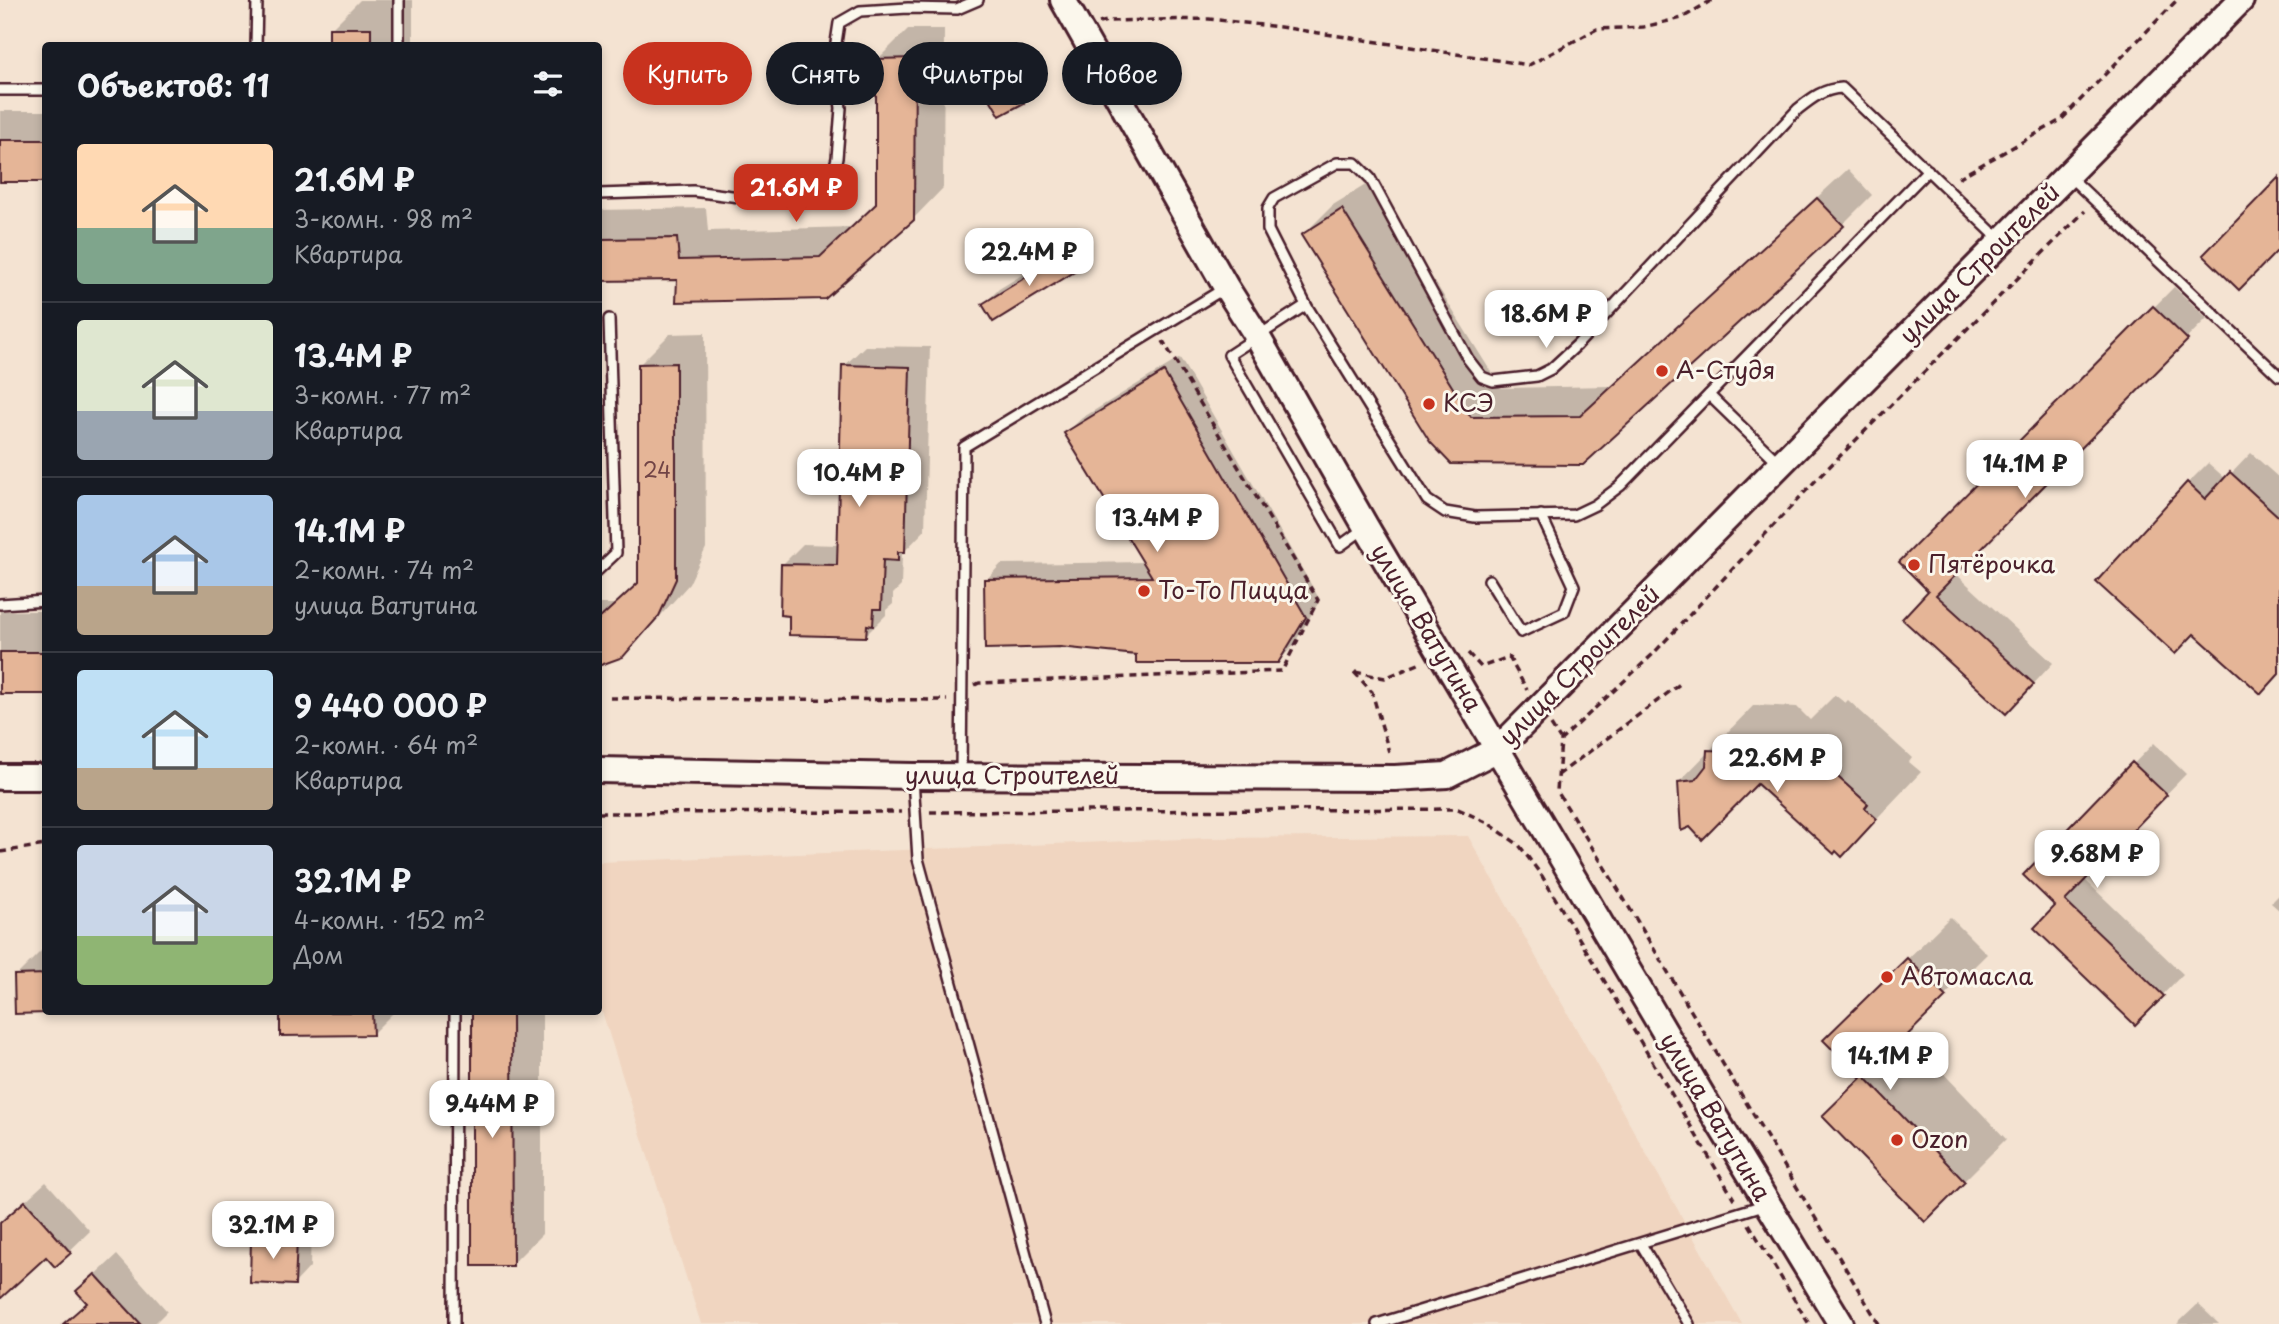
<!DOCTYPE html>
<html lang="ru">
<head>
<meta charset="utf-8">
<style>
	body { margin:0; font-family:"Playpen Sans",sans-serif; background:#20242c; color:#f1f3f6; height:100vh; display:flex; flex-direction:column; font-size:26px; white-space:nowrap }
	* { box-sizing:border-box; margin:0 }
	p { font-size:23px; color:#9ea1a6 }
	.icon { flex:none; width:38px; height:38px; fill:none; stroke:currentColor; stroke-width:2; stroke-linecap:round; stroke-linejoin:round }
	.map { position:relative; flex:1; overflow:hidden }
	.sheet { position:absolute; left:42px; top:42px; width:560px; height:973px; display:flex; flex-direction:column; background:#171b24; border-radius:7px; box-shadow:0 4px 10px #0003 }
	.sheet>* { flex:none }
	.hud { position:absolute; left:623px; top:42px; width:665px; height:63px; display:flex; gap:14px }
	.price { position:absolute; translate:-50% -60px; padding:0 16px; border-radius:14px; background:#fff; color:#222; font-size:23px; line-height:46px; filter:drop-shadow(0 2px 4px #0008) }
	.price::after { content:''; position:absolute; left:50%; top:42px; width:21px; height:16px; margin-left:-10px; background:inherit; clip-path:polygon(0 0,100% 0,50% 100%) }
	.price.selected { background:#c8321e; color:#fff }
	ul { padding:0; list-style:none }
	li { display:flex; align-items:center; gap:21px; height:175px; padding:0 35px }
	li+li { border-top:2px solid #363941 }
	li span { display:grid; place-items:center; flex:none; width:196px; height:140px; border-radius:7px; color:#555 }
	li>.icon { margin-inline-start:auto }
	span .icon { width:84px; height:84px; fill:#fffc; stroke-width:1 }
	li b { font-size:30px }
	h2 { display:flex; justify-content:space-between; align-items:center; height:84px; padding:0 35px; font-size:30px }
	.tag { padding:0 24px; border-radius:32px; background:#171b24; box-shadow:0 4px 10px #0003; font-size:24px; line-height:63px }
	.tag.selected { background:#c8321e; color:#fff }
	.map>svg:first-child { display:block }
	.built { fill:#f0d5c0 }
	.shadow { fill:#0003 }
	.building { fill:#e5b597; stroke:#4a1f2b; stroke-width:2 }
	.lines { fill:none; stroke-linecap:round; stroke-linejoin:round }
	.lane-casing { stroke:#4a1f2b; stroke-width:14 }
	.secondary-casing { stroke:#4a1f2b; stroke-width:30 }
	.path { stroke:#4a1f2b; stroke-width:3.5; stroke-dasharray:7 5; stroke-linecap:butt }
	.lane { stroke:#fbf7ec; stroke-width:9 }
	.secondary { stroke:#fbf7ec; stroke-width:24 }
	.poi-dot { fill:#c8321e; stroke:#fbf7ec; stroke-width:2.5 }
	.labels { text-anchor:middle; stroke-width:6; stroke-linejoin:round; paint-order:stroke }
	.number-label { font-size:21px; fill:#714446 }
	.street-label { font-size:24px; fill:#4a1f2b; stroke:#fbf7ec }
	.poi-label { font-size:24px; fill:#4a1f2b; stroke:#fbf7ec; text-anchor:start }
</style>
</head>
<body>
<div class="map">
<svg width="2279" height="1324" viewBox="0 0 2279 1324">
	<rect width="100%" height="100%" fill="#f4e3d2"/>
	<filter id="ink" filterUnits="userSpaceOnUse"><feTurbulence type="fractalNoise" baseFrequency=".0143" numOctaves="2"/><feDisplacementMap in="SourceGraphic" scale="14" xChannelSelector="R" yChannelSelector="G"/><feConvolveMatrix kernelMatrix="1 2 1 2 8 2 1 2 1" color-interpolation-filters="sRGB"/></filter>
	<g filter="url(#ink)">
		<path class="built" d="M 1468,836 L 1742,1324 L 701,1324 L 599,1002 L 598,862 L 1208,838 Z"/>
		<g class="shadow">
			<path d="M 360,0 L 413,0 L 413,46 L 331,46 L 331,29 Z"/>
			<path d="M 908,29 L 944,29 L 943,188 L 913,219 L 825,297 L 678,278 L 598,280 L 598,210 L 706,208 L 708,231 L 852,227 L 878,203 L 878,59 Z"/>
			<path d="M 1012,70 L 1027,97 L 1022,102 L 985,87 Z"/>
			<rect x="0" y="111" width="46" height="69"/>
			<path d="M 1848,169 L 1872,195 L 1842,225 L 1582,464 L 1432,441 L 1303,235 L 1333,205 L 1372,181 L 1501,388 L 1612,386 Z"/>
			<path d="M 1081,239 L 1090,255 L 1075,270 L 984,304 L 999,289 Z"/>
			<path d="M 2174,287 L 2207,318 L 1955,573 L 2053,663 L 2026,692 L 1902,562 Z"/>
			<path d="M 705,333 L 706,548 L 689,584 L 653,624 L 622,655 L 598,664 L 598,604 L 616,604 L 640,582 L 640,364 L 670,334 Z"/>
			<path d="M 865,346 L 930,347 L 925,530 L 902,554 L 901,586 L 893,594 L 893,604 L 886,610 L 886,615 L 866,635 L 791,614 L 783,564 L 803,544 L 839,545 L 844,366 Z"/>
			<path d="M 1180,358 L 1320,600 L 1293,646 L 1278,662 L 1137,653 L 986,580 L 1001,564 L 1146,562 L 1066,433 L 1082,418 Z"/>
			<path d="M 2251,453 L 2279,478 L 2279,674 L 2188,483 L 2208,463 L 2226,479 Z"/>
			<path d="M 0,611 L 46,611 L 46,692 L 0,693 Z"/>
			<path d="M 1835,695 L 1845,703 L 1848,700 L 1912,758 L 1909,762 L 1921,772 L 1842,855 L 1758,782 L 1679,782 L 1754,705 L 1797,707 L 1810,720 Z"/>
			<path d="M 2154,743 L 2186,774 L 2084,879 L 2183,974 L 2135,1023 L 2057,906 L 2025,875 Z"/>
			<path d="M 2279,895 L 2279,910 L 2271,903 Z"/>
			<path d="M 1950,917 L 1987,954 L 1906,1034 L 2006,1139 L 1964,1181 L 1863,1078 L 1868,998 Z"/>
			<path d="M 46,946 L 47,1012 L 17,1012 L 16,976 Z"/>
			<path d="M 281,1012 L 394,1012 L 372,1034 L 282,1035 Z"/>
			<path d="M 474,1012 L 542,1012 L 542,1234 L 512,1264 L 474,1264 Z"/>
			<path d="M 46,1182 L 90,1231 L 55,1265 L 46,1255 L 0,1297 L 0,1224 Z"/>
			<path d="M 269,1224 L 311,1225 L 310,1267 L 295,1283 L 253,1239 Z"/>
			<path d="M 117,1255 L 167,1311 L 154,1324 L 63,1324 L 88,1302 L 78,1291 Z"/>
			<path d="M 2198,1304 L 2219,1324 L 2177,1324 Z"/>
		</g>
		<g class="building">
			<rect x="329" y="28" width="42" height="18"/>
			<path d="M 915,58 L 914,220 L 825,299 L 676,302 L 677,280 L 598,281 L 598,239 L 677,238 L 679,260 L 820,257 L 876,204 L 876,59 Z"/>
			<path d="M 1007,73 L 1024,103 L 1000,116 L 983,87 Z"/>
			<rect x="0" y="140" width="46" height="42"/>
			<path d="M 2279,177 L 2279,249 L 2239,290 L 2203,255 Z"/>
			<path d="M 1817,198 L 1844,226 L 1583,465 L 1451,464 L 1430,442 L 1301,235 L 1342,209 L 1471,417 L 1580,416 Z"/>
			<path d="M 1065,253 L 1076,271 L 993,322 L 982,304 Z"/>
			<path d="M 2153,306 L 2188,340 L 1936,595 L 2034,684 L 2006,714 L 1902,619 L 1928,591 L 1899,562 Z"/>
			<path d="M 676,363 L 676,579 L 659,616 L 623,657 L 598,666 L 598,620 L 638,583 L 638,364 Z"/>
			<path d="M 842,365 L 910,367 L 905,552 L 898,552 L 898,561 L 883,560 L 881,609 L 874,609 L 873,626 L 867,625 L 866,637 L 789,635 L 789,616 L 780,615 L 781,564 L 837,565 Z"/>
			<path d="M 1164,372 L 1306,617 L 1278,663 L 1136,663 L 1136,655 L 1060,647 L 985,649 L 984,579 L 1152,577 L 1064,433 Z"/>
			<path d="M 2230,472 L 2279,517 L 2279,674 L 2261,694 L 2194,634 L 2175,654 L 2096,582 L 2187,482 L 2205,499 Z"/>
			<rect x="0" y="652" width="46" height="42"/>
			<path d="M 1788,739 L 1798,748 L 1801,744 L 1868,804 L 1865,808 L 1877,819 L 1842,857 L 1836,851 L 1834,854 L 1757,784 L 1702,840 L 1690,827 L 1681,831 L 1678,782 L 1695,780 L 1706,766 L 1707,750 L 1751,752 L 1764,765 Z"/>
			<path d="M 2132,762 L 2167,795 L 2065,901 L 2164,996 L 2135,1025 L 2034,928 L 2055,906 L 2023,875 Z"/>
			<path d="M 1907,958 L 1946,997 L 1865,1077 L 1965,1182 L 1925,1222 L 1822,1116 L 1861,1078 L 1823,1040 Z"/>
			<path d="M 46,974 L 46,1013 L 15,1014 L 14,975 Z"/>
			<path d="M 280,1012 L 372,1012 L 373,1035 L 280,1036 Z"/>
			<path d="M 472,1012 L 512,1012 L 513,1266 L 472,1266 Z"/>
			<path d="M 25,1201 L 71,1253 L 55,1267 L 46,1257 L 0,1299 L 0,1223 Z"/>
			<path d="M 251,1238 L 297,1239 L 295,1285 L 250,1283 Z"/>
			<path d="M 95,1274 L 141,1324 L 63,1324 L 87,1303 L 76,1291 Z"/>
		</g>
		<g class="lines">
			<defs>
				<g id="lane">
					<path d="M 399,0 L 399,46"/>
					<path d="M 256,46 L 257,0"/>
					<path d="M 0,90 L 46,90"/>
					<path d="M 1928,170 L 1620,486 L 1595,505 L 1574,515 L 1475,517 L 1445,512 L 1427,500 L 1306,305 L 1268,230 L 1268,208 L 1274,198 L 1337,163 L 1355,163 L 1370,178 L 1468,359 L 1482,377 L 1493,381 L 1537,376 L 1551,369 L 1577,345 L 1798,109 C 1812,98 1823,89 1842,88 L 2001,241"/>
					<path d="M 2069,176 L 2279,376"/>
					<path d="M 598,194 L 693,191 L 770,201 L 805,201 L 830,185 L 837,158 L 841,108 L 834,56 L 839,23 L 860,11 L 908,8 L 957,9 L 978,0"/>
					<path d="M 1306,305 L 1229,355 L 1340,546 L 1365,528"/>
					<path d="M 1709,395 L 1778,462"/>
					<path d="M 598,570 L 616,553 L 609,319"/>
					<path d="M 1489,580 L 1521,632 L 1564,612 L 1574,586 L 1541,515"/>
					<path d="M 0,604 L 46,601"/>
					<path d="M 961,775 L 964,447 L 1225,288"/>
					<path d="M 913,778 L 918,859 L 1045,1324"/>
					<path d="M 1641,1244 L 1689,1324"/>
					<path d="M 454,1324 L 455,1012"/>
					<path d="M 1377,1324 L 1767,1204"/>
				</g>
				<g id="secondary">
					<path d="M 1063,0 L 1226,287 L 1257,336 L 1366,527 L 1709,1107 L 1841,1324"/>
					<path d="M 598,770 L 913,776 L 1395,778 L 1447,775 L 1498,749 L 2241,0"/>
					<path d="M 0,777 L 46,777"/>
				</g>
			</defs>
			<use href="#lane" class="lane-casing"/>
			<use href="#secondary" class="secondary-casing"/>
			<g class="path">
				<path d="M 1099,23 L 1107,21 L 1209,19 L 1280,27 L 1529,65 L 1597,29 L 1643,27 L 1682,18 L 1712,0"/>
				<path d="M 1958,178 L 2061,120 L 2177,0"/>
				<path d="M 1468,653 L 1481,667 L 1509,657 L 1527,690"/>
				<path d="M 1354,672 L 1372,692 L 1389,752"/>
				<path d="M 1355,672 L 1385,678 L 1421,663"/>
				<path d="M 975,685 L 979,683 L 1282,671 L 1318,600 L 1163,341"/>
				<path d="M 610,698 L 947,700"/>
				<path d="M 1551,725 L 1560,739"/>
				<path d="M 1558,775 L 1680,684"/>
				<path d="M 930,812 L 1458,809 L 1488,823 L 1519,845 L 1542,876 L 1734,1199"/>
				<path d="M 598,813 L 901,812"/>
				<path d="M 0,852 L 46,845"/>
				<path d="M 1749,1224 L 1809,1324"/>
				<path d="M 1879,1324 L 1618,889 L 1557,791 L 1561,740 L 1652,655 L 1819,477 L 2085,211"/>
			</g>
			<use href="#lane" class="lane"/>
			<use href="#secondary" class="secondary"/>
		</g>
	</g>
	<g class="poi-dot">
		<circle cx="1662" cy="371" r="7"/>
		<circle cx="1429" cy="404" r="7"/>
		<circle cx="1914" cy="565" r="7"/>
		<circle cx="1144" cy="591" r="7"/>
		<circle cx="1887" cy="977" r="7"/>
		<circle cx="1897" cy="1140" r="7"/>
	</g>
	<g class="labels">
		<g class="number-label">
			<text x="657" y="478">24</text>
		</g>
		<g class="street-label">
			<text transform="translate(1980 264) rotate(-45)" y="8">улица Строителей</text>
			<text transform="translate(1426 628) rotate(59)" y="8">улица Ватутина</text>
			<text transform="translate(1580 666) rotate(-45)" y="8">улица Строителей</text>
			<text x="1012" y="784">улица Строителей</text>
			<text transform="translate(1715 1117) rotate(59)" y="8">улица Ватутина</text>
		</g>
		<g class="poi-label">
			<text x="1676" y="379">А-Студя</text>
			<text x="1443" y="412">КСЭ</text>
			<text x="1928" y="573">Пятёрочка</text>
			<text x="1158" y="599">То-То Пицца</text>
			<text x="1901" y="985">Автомасла</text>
			<text x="1911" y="1148">Ozon</text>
		</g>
	</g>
</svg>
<b class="price selected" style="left:796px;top:224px">21.6M ₽</b>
<b class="price" style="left:1029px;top:288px">22.4M ₽</b>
<b class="price" style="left:1546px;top:350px">18.6M ₽</b>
<b class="price" style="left:2025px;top:500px">14.1M ₽</b>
<b class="price" style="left:859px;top:509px">10.4M ₽</b>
<b class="price" style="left:1157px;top:554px">13.4M ₽</b>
<b class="price" style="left:1777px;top:794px">22.6M ₽</b>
<b class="price" style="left:2097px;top:890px">9.68M ₽</b>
<b class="price" style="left:1890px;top:1092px">14.1M ₽</b>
<b class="price" style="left:492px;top:1140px">9.44M ₽</b>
<b class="price" style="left:273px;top:1261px">32.1M ₽</b>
<div class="hud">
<a class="tag selected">Купить</a>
<a class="tag">Снять</a>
<a class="tag">Фильтры</a>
<a class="tag">Новое</a>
</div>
<section class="sheet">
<h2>Объектов: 11<svg class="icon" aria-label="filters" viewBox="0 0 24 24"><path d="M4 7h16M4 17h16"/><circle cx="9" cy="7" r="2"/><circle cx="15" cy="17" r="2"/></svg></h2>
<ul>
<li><span style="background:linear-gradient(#ffd9b3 60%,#7fa58c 0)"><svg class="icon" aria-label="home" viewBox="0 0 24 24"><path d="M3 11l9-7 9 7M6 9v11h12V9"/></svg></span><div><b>21.6M ₽</b><p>3-комн. · 98 m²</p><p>Квартира</p></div></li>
<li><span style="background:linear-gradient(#dfe7d0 65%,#9aa5b1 0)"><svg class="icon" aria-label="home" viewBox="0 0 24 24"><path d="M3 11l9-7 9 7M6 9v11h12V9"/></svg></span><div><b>13.4M ₽</b><p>3-комн. · 77 m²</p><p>Квартира</p></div></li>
<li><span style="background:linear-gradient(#a9c7e8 65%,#b9a48a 0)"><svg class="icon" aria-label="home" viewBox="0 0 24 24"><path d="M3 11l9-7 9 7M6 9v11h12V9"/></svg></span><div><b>14.1M ₽</b><p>2-комн. · 74 m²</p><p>улица Ватутина</p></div></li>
<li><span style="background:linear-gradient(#bfe0f5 70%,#b9a48a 0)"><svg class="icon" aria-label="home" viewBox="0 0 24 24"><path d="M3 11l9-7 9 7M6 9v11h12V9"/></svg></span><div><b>9 440 000 ₽</b><p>2-комн. · 64 m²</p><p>Квартира</p></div></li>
<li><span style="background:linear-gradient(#c9d6e8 65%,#8fb573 0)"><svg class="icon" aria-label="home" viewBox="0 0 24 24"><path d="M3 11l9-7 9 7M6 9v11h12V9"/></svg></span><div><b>32.1M ₽</b><p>4-комн. · 152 m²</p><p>Дом</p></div></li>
</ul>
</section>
</div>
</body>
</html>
